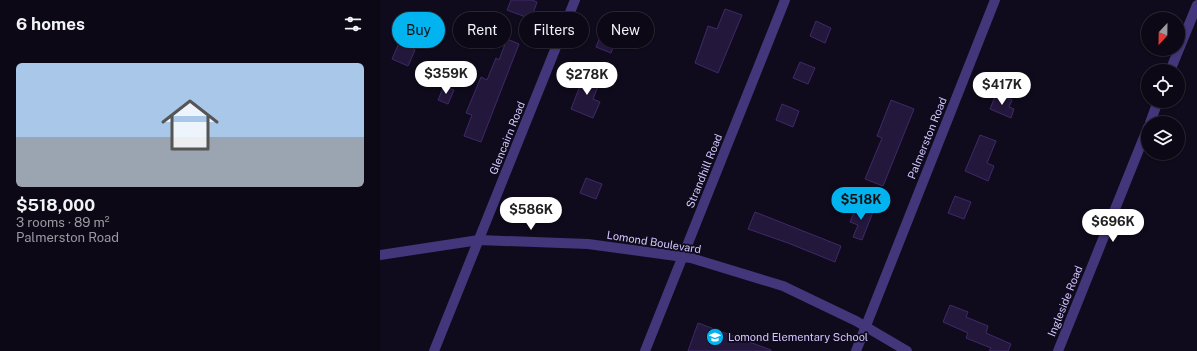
<!DOCTYPE html>
<html lang="en">
<head>
<meta charset="utf-8">
<style>
	body { margin:0; font-family:"Public Sans",sans-serif; background:#1a1622; color:#f1f3f6; height:100vh; display:flex; flex-direction:column; font-size:15px; white-space:nowrap }
	* { box-sizing:border-box; margin:0 }
	p { font-size:13px; color:#9a9aa0 }
	.icon { flex:none; width:22px; height:22px; fill:none; stroke:currentColor; stroke-width:2; stroke-linecap:round; stroke-linejoin:round }
	.map { position:relative; flex:1; overflow:hidden }
	.details { display:flex; flex-direction:column; background:#0c0815; width:380px }
	.details>* { flex:none }
	.hud { position:absolute; left:12px; top:12px; width:380px; height:36px; display:flex; gap:8px }
	.needle { width:26px; rotate:202deg }
	.controls { position:absolute; left:761px; top:12px; display:grid; gap:8px }
	.controls a { display:grid; place-items:center; width:44px; height:44px; border-radius:50%; background:#0c0815; box-shadow:0 1px 3px #0004,0 0 0 1px #2c2934; font-size:20px }
	.price { position:absolute; translate:-50% -34px; padding:0 9px; border-radius:14px; background:#fff; color:#222; font-size:13px; line-height:26px; filter:drop-shadow(0 1px 2px #0008) }
	.price::after { content:''; position:absolute; left:50%; top:24px; width:12px; height:9px; margin-left:-6px; background:inherit; clip-path:polygon(0 0,100% 0,50% 100%) }
	.price.selected { background:#01b3ef; color:#111 }
	ul { padding:0; list-style:none }
	li { display:grid; align-content:center; gap:8px; height:212px; padding:0 16px }
	li span { display:grid; place-items:center; height:124px; border-radius:6px; color:#555 }
	li>.icon { margin-inline-start:auto }
	span .icon { width:72px; height:72px; fill:#fffc; stroke-width:1 }
	li b { font-size:17px }
	h2 { display:flex; justify-content:space-between; align-items:center; height:48px; padding:0 16px; font-size:17px }
	.chip { padding:0 14px; border-radius:18px; background:#0c0815; box-shadow:0 1px 3px #0004,0 0 0 1px #2c2934; font-size:14px; line-height:36px }
	.chip.selected { background:#01b3ef; color:#111 }
	main { display:flex; flex:1; min-height:0 }
	.map>svg:first-child { display:block }
	.building { fill:#24173c; stroke:#3f2968 }
	.lines { fill:none; stroke-linecap:round; stroke-linejoin:round }
	.minor { stroke:#43367b; stroke-width:10 }
	.labels { text-anchor:middle; stroke-width:3.5; stroke-linejoin:round; paint-order:stroke }
	.street-label { font-size:11px; fill:#d5c6ff; stroke:#100b1c }
	.poi-label { font-size:11px; fill:#d5c6ff; stroke:#100b1c; text-anchor:start }
</style>
</head>
<body>
<main>
<section class="details">
<h2>6 homes<svg class="icon" aria-label="filters" viewBox="0 0 24 24"><path d="M4 7h16M4 17h16"/><circle cx="9" cy="7" r="2"/><circle cx="15" cy="17" r="2"/></svg></h2>
<ul>
<li><span style="background:linear-gradient(#a9c7e8 60%,#9aa5b1 0)"><svg class="icon" aria-label="home" viewBox="0 0 24 24"><path d="M3 11l9-7 9 7M6 9v11h12V9"/></svg></span><div><b>$518,000</b><p>3 rooms · 89 m²</p><p>Palmerston Road</p></div></li>
</ul>
</section>
<div class="map">
<svg width="817" height="351" viewBox="0 0 817 351">
	<rect width="100%" height="100%" fill="#100b1c"/>
	<g class="building">
		<path d="M 131,0 L 152,0 L 157,2 L 151,19 L 127,10 Z"/>
		<path d="M 345,9 L 362,15 L 338,73 L 315,63 L 328,26 L 337,29 Z"/>
		<path d="M 436,21 L 451,28 L 445,43 L 430,36 Z"/>
		<path d="M 222,32 L 237,38 L 231,53 L 216,47 Z"/>
		<path d="M 127,39 L 139,44 L 101,142 L 84,136 L 92,115 L 86,113 L 101,77 L 107,80 L 116,58 L 119,60 Z"/>
		<path d="M 19,43 L 35,50 L 28,66 L 12,59 Z"/>
		<path d="M 420,62 L 435,68 L 428,84 L 413,78 Z"/>
		<path d="M 205,73 L 221,79 L 213,99 L 220,102 L 213,118 L 191,109 Z"/>
		<path d="M 64,86 L 74,90 L 68,104 L 58,100 Z"/>
		<path d="M 616,94 L 632,100 L 629,107 L 634,109 L 631,118 L 610,109 Z"/>
		<path d="M 511,100 L 534,109 L 503,186 L 485,179 L 502,138 L 497,136 Z"/>
		<path d="M 402,104 L 419,111 L 413,127 L 396,120 Z"/>
		<path d="M 600,135 L 616,141 L 607,163 L 614,166 L 608,181 L 585,171 Z"/>
		<path d="M 206,178 L 222,184 L 216,199 L 200,193 Z"/>
		<path d="M 575,196 L 591,202 L 584,219 L 568,213 Z"/>
		<path d="M 477,205 L 493,212 L 482,240 L 473,237 L 478,225 L 470,222 Z"/>
		<path d="M 375,212 L 461,246 L 455,262 L 408,243 L 368,229 Z"/>
		<path d="M 570,305 L 588,312 L 586,317 L 608,326 L 606,333 L 631,344 L 628,351 L 609,351 L 611,348 L 586,338 L 588,333 L 563,322 Z"/>
		<path d="M 318,323 L 391,350 L 391,351 L 308,351 Z"/>
	</g>
	<g class="lines">
		<g class="minor">
			<path d="M 790,71 L 817,5"/>
			<path d="M 770,123 L 778,101"/>
			<path d="M 0,255 L 99,240 L 208,244 L 311,258 L 403,286 L 476,321 L 527,351"/>
			<path d="M 54,351 L 195,0"/>
			<path d="M 265,351 L 405,0"/>
			<path d="M 476,351 L 615,0"/>
			<path d="M 678,351 L 768,127"/>
		</g>
	</g>
	<defs>
		<symbol id="school-disc" viewBox="-11 -11 22 22"><circle r="9.5" fill="#01b3ef" stroke="#100b1c"/><path d="M0-5L7-2L0 1L-7-2ZM-4 1L0 2.5L4 1V4Q0 6-4 4Z" fill="#fff"/></symbol>
	</defs>
	<g fill-rule="evenodd">
		<use href="#school-disc" x="325" y="327" width="20" height="20"/>
	</g>
	<g class="labels">
		<g class="street-label">
			<text transform="translate(127 138) rotate(-68)" y="4">Glencairn Road</text>
			<text transform="translate(547 138) rotate(-68)" y="4">Palmerston Road</text>
			<text transform="translate(324 171) rotate(-68)" y="4">Strandhill Road</text>
			<text transform="translate(274 242) rotate(9)" y="4">Lomond Boulevard</text>
			<text transform="translate(685 301) rotate(-68)" y="4">Ingleside Road</text>
		</g>
		<g class="poi-label">
			<text x="348" y="341">Lomond Elementary School</text>
		</g>
	</g>
</svg>
<div class="controls">
<a><svg class="needle" viewBox="-14 -14 28 28"><path d="M0-13l5 13h-10z" fill="#e53935"/><path d="M0 13l5-13h-10z" fill="#9a9aa0"/></svg></a>
<a><svg class="icon" aria-label="locate" viewBox="0 0 24 24"><circle cx="12" cy="12" r="6"/><path d="M12 2v4M12 18v4M2 12h4M18 12h4"/></svg></a>
<a><svg class="icon" aria-label="layers" viewBox="0 0 24 24"><path d="M12 4l9 5-9 5-9-5zM3 14l9 5 9-5"/></svg></a>
</div>
<b class="price" style="left:66px;top:95px">$359K</b>
<b class="price" style="left:207px;top:96px">$278K</b>
<b class="price" style="left:622px;top:106px">$417K</b>
<b class="price selected" style="left:481px;top:221px">$518K</b>
<b class="price" style="left:151px;top:231px">$586K</b>
<b class="price" style="left:733px;top:243px">$696K</b>
<div class="hud">
<a class="chip selected">Buy</a>
<a class="chip">Rent</a>
<a class="chip">Filters</a>
<a class="chip">New</a>
</div>
</div>
</main>
</body>
</html>
